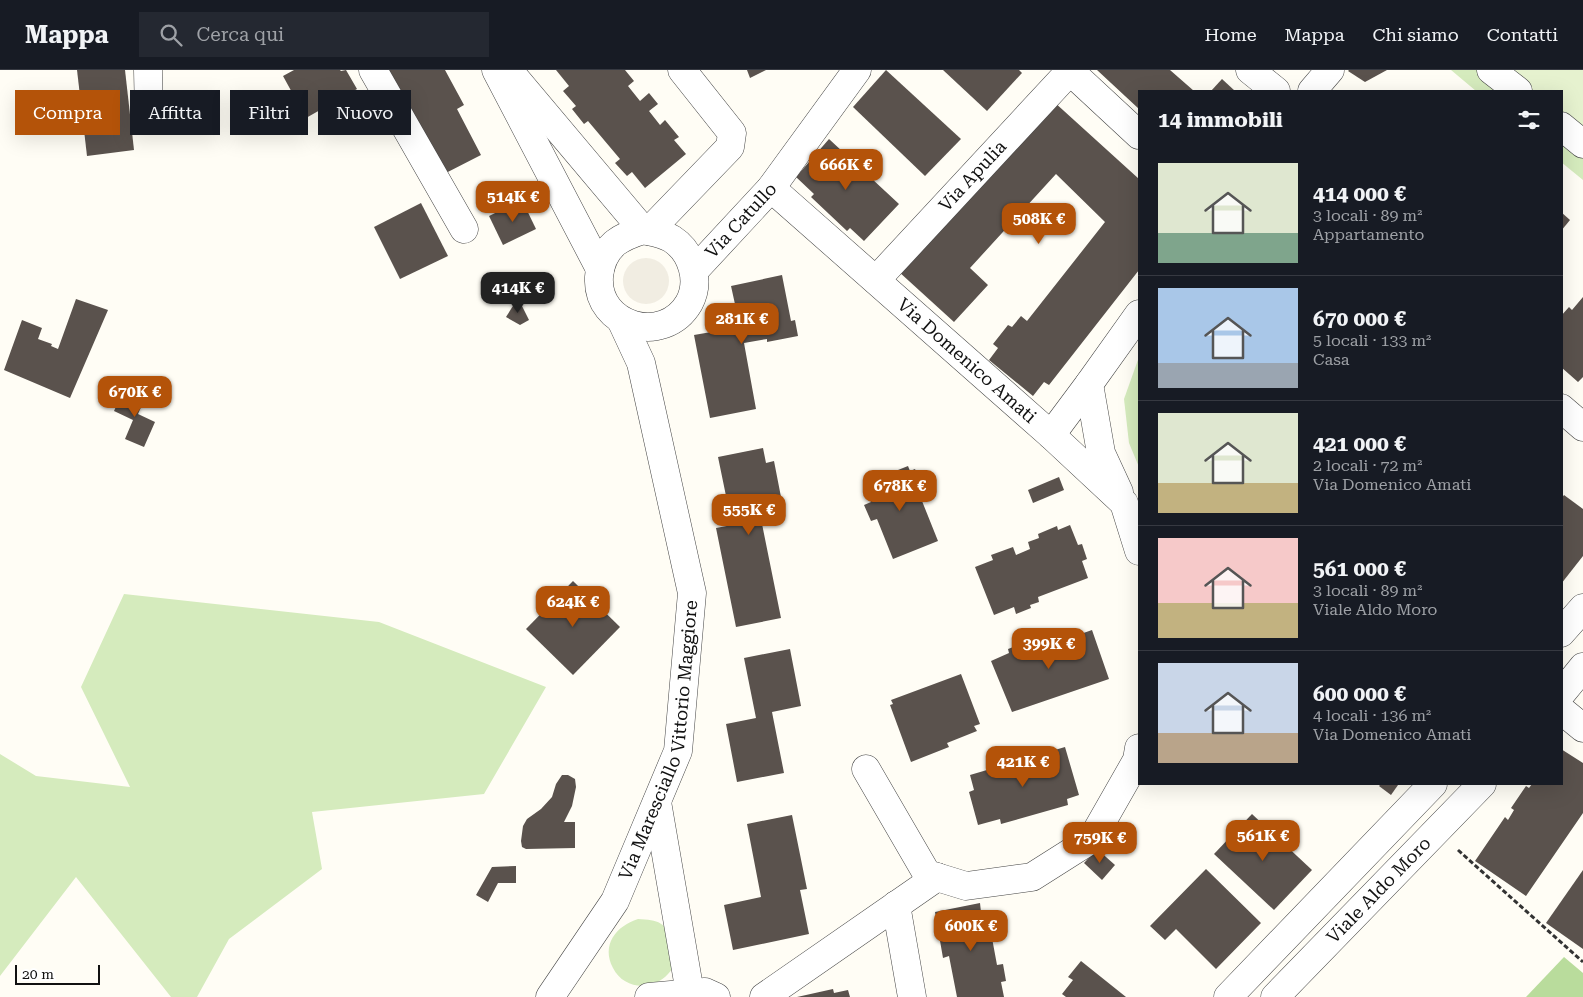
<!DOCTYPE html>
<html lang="it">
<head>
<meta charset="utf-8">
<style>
	body { margin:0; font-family:"Roboto Serif",serif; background:#242831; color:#f1f3f6; height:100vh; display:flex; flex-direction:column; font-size:19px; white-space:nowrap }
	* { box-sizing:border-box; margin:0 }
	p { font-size:16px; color:#9ea1a6 }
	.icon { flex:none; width:28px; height:28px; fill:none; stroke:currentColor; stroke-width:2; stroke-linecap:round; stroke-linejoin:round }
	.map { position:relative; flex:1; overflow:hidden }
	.drawer { position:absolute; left:1138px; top:20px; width:425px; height:695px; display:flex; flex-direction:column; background:#171b24; border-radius:0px; box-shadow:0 5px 20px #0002 }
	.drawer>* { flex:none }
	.banner { position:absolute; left:15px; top:20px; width:475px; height:45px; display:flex; gap:10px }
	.scale { position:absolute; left:15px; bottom:12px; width:85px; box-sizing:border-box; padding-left:5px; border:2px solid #111; border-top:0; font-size:14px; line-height:18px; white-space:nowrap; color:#111; -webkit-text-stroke:4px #fff; paint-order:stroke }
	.price { position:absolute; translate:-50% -42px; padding:0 11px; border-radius:10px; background:#b45309; color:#fff; font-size:16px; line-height:32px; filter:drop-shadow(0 1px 2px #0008) }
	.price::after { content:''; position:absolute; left:50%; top:30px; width:15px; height:11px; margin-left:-8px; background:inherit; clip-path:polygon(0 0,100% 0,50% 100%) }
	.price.current { background:#222; color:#fff }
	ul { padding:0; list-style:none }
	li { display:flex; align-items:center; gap:15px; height:125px; padding:0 20px }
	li+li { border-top:1px solid #363941 }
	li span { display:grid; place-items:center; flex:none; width:140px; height:100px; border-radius:0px; color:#555 }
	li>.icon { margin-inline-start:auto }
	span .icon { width:60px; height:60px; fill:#fffc; stroke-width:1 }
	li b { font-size:21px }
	h2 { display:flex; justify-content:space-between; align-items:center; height:60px; padding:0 20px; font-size:21px }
	.chip { padding:0 18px; border-radius:0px; background:#171b24; box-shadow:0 5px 20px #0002; font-size:18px; line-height:45px }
	.chip.current { background:#b45309; color:#fff }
	header { display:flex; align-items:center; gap:30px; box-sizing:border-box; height:70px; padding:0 25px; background:#171b24; border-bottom:1px solid #363941 }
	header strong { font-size:24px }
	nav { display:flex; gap:28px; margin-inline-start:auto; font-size:18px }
	.search { width:350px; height:45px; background:#242831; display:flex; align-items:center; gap:12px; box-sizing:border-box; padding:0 18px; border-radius:0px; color:#9ea1a6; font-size:19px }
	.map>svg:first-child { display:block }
	.green { fill:#d5ebbd }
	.forest { fill:#b9dc9c }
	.pitch { fill:#e6f2cf }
	.plaza { fill:#f1ede2 }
	.building { fill:#5a524d }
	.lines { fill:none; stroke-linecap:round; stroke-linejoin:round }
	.minor-casing { stroke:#444; stroke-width:29 }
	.path { stroke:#333; stroke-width:3; stroke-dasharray:5 2.5; stroke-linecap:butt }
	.minor { stroke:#fff; stroke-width:28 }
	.labels { text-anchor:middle; stroke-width:5; stroke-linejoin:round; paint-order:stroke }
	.street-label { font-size:18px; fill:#111; stroke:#fff }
</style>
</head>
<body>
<header>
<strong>Mappa</strong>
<div class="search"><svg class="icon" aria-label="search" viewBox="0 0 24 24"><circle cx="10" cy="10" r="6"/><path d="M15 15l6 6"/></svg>Cerca qui</div>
<nav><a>Home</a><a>Mappa</a><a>Chi siamo</a><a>Contatti</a></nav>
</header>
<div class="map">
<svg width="1583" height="927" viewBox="0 0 1583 927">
	<rect width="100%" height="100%" fill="#fffdf5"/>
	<g class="green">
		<path d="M 1451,0 L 1583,0 L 1583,110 L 1561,92 L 1561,21 L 1476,21 Z"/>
		<path d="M 1139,287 L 1139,397 L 1129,373 L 1124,329 Z"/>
		<path d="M 124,524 L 379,552 L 546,617 L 484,724 L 312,742 L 322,799 L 229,869 L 197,927 L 171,927 L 76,807 L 0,906 L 0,684 L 36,706 L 130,717 L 81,617 Z"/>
		<path d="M 638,849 C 658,850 667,852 671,872 C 672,878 676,885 675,891 C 675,895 671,901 668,904 C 653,921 624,920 613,898 C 601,875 616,856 638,849 Z"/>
	</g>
	<path class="forest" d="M 1564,887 L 1583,903 L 1583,927 L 1526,927 Z"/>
	<path class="pitch" d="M 1506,0 L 1583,0 L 1583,61 L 1561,44 L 1561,21 L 1533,21 Z"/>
	<circle class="plaza" cx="646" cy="211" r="23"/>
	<g class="building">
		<path d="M 77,0 L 125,0 L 134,80 L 87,86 Z"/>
		<path d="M 294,0 L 340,0 L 341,1 L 346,0 L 357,19 L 306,48 L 283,6 Z"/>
		<path d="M 384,0 L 445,0 L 464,35 L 457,39 L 481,85 L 440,106 Z"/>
		<path d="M 556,0 L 625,0 L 634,11 L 628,16 L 640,31 L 649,23 L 658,34 L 649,41 L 660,55 L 665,50 L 679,67 L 674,70 L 686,84 L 645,118 L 632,102 L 627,106 L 615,93 L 620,89 L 588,51 L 584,54 L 572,39 L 576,36 L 563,21 L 569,16 Z"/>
		<path d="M 747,0 L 766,0 L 750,8 Z"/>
		<path d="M 886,0 L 961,69 L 925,106 L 853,37 Z"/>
		<path d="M 943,0 L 1019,0 L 1022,3 L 987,41 Z"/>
		<path d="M 1097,0 L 1170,0 L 1194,21 L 1139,21 L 1139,39 Z"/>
		<path d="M 1349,0 L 1387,0 L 1365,12 L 1348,1 Z"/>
		<path d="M 1222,9 L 1235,21 L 1211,21 Z"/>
		<path d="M 1053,31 L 1139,109 L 1139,200 L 1049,315 L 1044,312 L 1033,326 L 989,290 L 998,278 L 993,274 L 1008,255 L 1012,257 L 1021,246 L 1027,251 L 1105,152 L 1056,104 L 970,198 L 988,215 L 954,252 L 898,201 Z"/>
		<path d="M 829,69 L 899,134 L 864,171 L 850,158 L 847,161 L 811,127 L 814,124 L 796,107 Z"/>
		<path d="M 522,130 L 536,159 L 503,175 L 489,146 Z"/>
		<path d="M 421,133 L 448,186 L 400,209 L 374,157 Z"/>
		<path d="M 1561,142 L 1570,150 L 1561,161 Z"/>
		<path d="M 782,205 L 791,251 L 795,250 L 798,266 L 767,272 L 767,269 L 744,273 L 756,339 L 710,348 L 694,265 L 740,257 L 731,216 Z"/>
		<path d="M 1583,227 L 1583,307 L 1578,312 L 1561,297 L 1561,246 L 1569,237 L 1572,240 Z"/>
		<path d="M 518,228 L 529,250 L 520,255 L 506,247 Z"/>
		<path d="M 76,229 L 108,240 L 70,328 L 4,300 L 22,250 L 42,258 L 38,269 L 52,274 L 51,276 L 58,279 Z"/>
		<path d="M 124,319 L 145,328 L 138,344 L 155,352 L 144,377 L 125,369 L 133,350 L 114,341 Z"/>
		<path d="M 763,378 L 766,393 L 774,391 L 781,427 L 773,429 L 777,446 L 761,449 L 781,548 L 736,557 L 716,458 L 732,455 L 718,387 Z"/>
		<path d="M 908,396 L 910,401 L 915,399 L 924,419 L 918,421 L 938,471 L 893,489 L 877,449 L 871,451 L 864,435 L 871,432 L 863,414 Z"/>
		<path d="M 1059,407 L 1064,420 L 1033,433 L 1028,420 Z"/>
		<path d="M 1564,425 L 1583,439 L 1583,486 L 1561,514 L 1561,429 Z"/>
		<path d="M 1070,455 L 1078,475 L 1082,474 L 1087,489 L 1082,491 L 1088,508 L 1038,527 L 1039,532 L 1030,535 L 1031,538 L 1016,544 L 1014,537 L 994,545 L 975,497 L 993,490 L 991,485 L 1013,477 L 1016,485 L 1030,479 L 1028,472 L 1039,468 L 1038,464 L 1057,456 L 1058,460 Z"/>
		<path d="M 573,511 L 620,557 L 573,605 L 526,559 Z"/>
		<path d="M 1092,560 L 1109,609 L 1012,642 L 991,591 L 1009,583 L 1008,579 L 1029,571 L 1030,575 L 1036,573 L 1038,579 Z"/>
		<path d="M 790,579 L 801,636 L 772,642 L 784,703 L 737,712 L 726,654 L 756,648 L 744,588 Z"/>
		<path d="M 961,604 L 980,654 L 974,656 L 977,661 L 947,673 L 949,677 L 911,692 L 890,635 L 893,634 L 891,630 Z"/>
		<path d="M 1065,677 L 1079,725 L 1067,729 L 1068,735 L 1001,754 L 1000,749 L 978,755 L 969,722 L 974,720 L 970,705 Z"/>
		<path d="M 1561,679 L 1583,693 L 1583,743 L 1526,826 L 1475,791 L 1505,747 L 1508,750 L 1514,740 L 1511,738 L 1526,716 L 1529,718 L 1532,714 L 1561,714 Z"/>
		<path d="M 562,705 L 568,705 L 575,709 L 576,717 L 572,736 L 564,752 L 575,752 L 575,778 L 526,779 L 522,777 L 521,771 L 523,756 L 527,749 L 541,739 L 552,727 L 556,714 Z"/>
		<path d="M 1381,714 L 1397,714 L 1398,715 L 1391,725 L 1379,716 Z"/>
		<path d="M 1252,744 L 1312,800 L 1274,840 L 1214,784 Z"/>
		<path d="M 792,745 L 807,819 L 800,820 L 809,864 L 733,880 L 724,835 L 761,827 L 747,754 Z"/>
		<path d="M 1097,779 L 1115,795 L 1102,810 L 1084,793 Z"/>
		<path d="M 516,796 L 516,813 L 498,813 L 488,832 L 476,825 L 492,797 Z"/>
		<path d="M 1206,799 L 1261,853 L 1216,899 L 1176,859 L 1165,870 L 1150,856 Z"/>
		<path d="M 1583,800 L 1583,879 L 1546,853 Z"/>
		<path d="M 980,833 L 981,842 L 987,841 L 997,895 L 1003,894 L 1006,911 L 1001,912 L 1004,927 L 957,927 L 949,886 L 943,888 L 935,842 Z"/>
		<path d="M 1081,891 L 1126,927 L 1066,927 L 1062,924 L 1073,910 L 1068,907 Z"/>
		<path d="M 833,919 L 834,923 L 848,920 L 850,927 L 797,927 Z"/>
	</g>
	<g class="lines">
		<defs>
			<g id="minor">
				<path d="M 148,0 L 149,47"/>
				<path d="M 373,0 L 464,159"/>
				<path d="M 496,0 L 600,199"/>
				<path d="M 1069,0 L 1139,65"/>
				<path d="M 1250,0 L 1276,21"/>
				<path d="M 1491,0 L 1518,21"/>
				<path d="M 510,2 L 643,160"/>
				<path d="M 1312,21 L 1330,0"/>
				<path d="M 1561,56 L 1583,74"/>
				<path id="s1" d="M 771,118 L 1051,365 L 1124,433 L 1139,481"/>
				<path d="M 643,160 C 652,162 663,163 672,169 C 692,182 701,211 689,233 C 664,276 596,257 599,207 C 600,194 605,182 615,173 C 623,167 633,163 643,160 Z"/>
				<path d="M 649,161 L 730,77 L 732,63 L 682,0"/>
				<path id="s2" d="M 694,201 L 771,118 L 857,0"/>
				<path id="s3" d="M 876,210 L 1070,1"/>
				<path d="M 1089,314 L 1101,383 L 1119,422"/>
				<path d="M 1561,338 L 1583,357"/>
				<path d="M 1051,365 L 1089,314 L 1139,244"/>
				<path d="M 1561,563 L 1583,538"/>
				<path d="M 1561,624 L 1583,597"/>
				<path d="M 1561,640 L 1583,658"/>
				<path d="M 866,699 L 927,804 L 966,816 L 1032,807 L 1092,769 L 1137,690 L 1139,678"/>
				<path d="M 657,732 L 690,923"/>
				<path d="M 896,835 L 912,927"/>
				<path id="s4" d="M 550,927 L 615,831 L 678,681 L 692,523 L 641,293 L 621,250"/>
				<path d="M 649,927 L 705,922 L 716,927"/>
				<path d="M 764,927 L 937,807"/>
				<path d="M 1228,927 L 1433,714"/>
				<path id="s5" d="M 1275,927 L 1482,714"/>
			</g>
		</defs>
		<use href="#minor" class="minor-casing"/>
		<path class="path" d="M 1458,780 L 1583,892"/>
		<use href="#minor" class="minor"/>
	</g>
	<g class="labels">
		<g class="street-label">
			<text dy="6" stroke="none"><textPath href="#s3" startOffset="142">Via Apulia</textPath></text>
			<text dy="6" stroke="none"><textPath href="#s2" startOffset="69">Via Catullo</textPath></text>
			<text dy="6" stroke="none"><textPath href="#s1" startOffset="261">Via Domenico Amati</textPath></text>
			<text dy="6" stroke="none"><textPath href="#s4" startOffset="285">Via Maresciallo Vittorio Maggiore</textPath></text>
			<text dy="6" stroke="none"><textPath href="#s5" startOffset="149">Viale Aldo Moro</textPath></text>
		</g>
	</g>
</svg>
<div class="scale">20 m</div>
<b class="price" style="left:846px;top:121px">666K €</b>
<b class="price" style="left:513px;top:153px">514K €</b>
<b class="price" style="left:1039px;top:175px">508K €</b>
<b class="price current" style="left:518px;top:244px">414K €</b>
<b class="price" style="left:742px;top:275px">281K €</b>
<b class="price" style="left:135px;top:348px">670K €</b>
<b class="price" style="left:900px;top:442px">678K €</b>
<b class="price" style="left:749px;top:466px">555K €</b>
<b class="price" style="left:573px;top:558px">624K €</b>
<b class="price" style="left:1049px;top:600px">399K €</b>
<b class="price" style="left:1023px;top:718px">421K €</b>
<b class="price" style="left:1263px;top:792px">561K €</b>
<b class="price" style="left:1100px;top:794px">759K €</b>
<b class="price" style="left:971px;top:882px">600K €</b>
<div class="banner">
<a class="chip current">Compra</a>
<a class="chip">Affitta</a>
<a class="chip">Filtri</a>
<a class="chip">Nuovo</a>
</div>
<section class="drawer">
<h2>14 immobili<svg class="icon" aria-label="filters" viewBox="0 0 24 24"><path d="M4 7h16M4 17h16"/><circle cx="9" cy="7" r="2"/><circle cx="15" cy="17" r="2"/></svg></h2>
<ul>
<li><span style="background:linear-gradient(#dfe7d0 70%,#7fa58c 0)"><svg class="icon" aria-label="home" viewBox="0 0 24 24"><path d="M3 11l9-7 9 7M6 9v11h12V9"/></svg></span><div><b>414 000 €</b><p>3 locali · 89 m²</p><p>Appartamento</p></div></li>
<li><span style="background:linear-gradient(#a9c7e8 75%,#9aa5b1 0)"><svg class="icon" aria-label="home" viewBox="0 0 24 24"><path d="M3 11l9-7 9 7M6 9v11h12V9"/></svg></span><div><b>670 000 €</b><p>5 locali · 133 m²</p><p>Casa</p></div></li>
<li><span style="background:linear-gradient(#dfe7d0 70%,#c2b280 0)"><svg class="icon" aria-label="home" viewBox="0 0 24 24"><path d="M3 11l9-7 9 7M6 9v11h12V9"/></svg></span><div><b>421 000 €</b><p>2 locali · 72 m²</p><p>Via Domenico Amati</p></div></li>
<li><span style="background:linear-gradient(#f6c9c9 65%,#c2b280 0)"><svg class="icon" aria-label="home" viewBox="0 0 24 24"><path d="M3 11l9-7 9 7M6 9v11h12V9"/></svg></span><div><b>561 000 €</b><p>3 locali · 89 m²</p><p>Viale Aldo Moro</p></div></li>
<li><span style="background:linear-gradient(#c9d6e8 70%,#b9a48a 0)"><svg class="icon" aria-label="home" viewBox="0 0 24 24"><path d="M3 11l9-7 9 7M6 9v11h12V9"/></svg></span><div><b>600 000 €</b><p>4 locali · 136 m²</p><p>Via Domenico Amati</p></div></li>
</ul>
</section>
</div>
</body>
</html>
